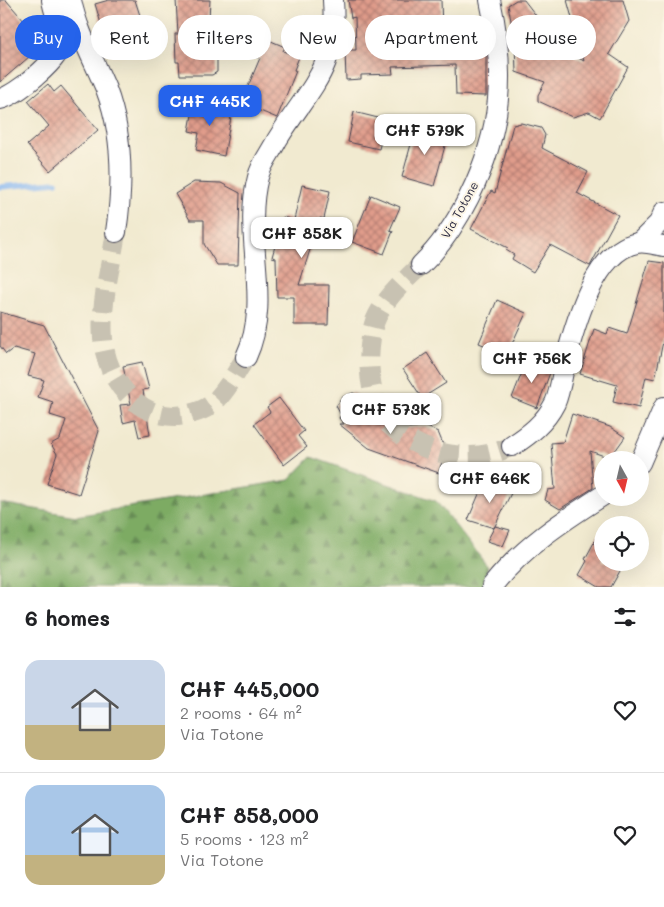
<!DOCTYPE html>
<html lang="en">
<head>
<meta charset="utf-8">
<style>
	body { margin:0; font-family:Mali,sans-serif; background:#f6f6f6; color:#202124; height:100vh; display:flex; flex-direction:column; font-size:19px; white-space:nowrap }
	* { box-sizing:border-box; margin:0 }
	p { font-size:16px; color:#757577 }
	.icon { flex:none; width:28px; height:28px; fill:none; stroke:currentColor; stroke-width:2; stroke-linecap:round; stroke-linejoin:round }
	.map { position:relative; height:587px; overflow:hidden }
	.details { display:flex; flex-direction:column; background:#fff; flex:1 }
	.details>* { flex:none }
	.banner { position:absolute; left:15px; top:15px; width:635px; height:45px; display:flex; gap:10px }
	.needle { width:32px; rotate:172deg }
	.fabs { position:absolute; left:594px; top:451px; display:grid; gap:10px }
	.fabs a { display:grid; place-items:center; width:55px; height:55px; border-radius:50%; background:#fff; box-shadow:0 5px 20px #0002; font-size:25px }
	.price { position:absolute; translate:-50% -42px; padding:0 11px; border-radius:10px; background:#fff; color:#222; font-size:16px; line-height:32px; filter:drop-shadow(0 1px 2px #0008) }
	.price::after { content:''; position:absolute; left:50%; top:30px; width:15px; height:11px; margin-left:-8px; background:inherit; clip-path:polygon(0 0,100% 0,50% 100%) }
	.price.current { background:#2563eb; color:#fff }
	ul { padding:0; list-style:none }
	li { display:flex; align-items:center; gap:15px; height:125px; padding:0 25px }
	li+li { border-top:1px solid #e0e0e0 }
	li span { display:grid; place-items:center; flex:none; width:140px; height:100px; border-radius:15px; color:#555 }
	li>.icon { margin-inline-start:auto }
	span .icon { width:60px; height:60px; fill:#fffc; stroke-width:1 }
	li b { font-size:21px }
	h2 { display:flex; justify-content:space-between; align-items:center; height:60px; padding:0 25px; font-size:21px }
	.pill { padding:0 18px; border-radius:22px; background:#fff; box-shadow:0 5px 20px #0002; font-size:18px; line-height:45px }
	.pill.current { background:#2563eb; color:#fff }
	.map>svg:first-child { display:block }
	.forest { fill:url(#forest-firs); stroke:#506650 }
	.lines { fill:none; stroke-linecap:round; stroke-linejoin:round }
	.stream { stroke:#87b7f2; stroke-width:5.5 }
	.building { fill:url(#building-cross-hatch) }
	.minor-tunnel { stroke:#c8c2b2; stroke-width:20; stroke-dasharray:20 10; stroke-linecap:butt }
	.minor-casing { stroke:#414051; stroke-width:22 }
	.minor { stroke:#fff; stroke-width:20 }
	.labels { text-anchor:middle; stroke-width:4; stroke-linejoin:round; paint-order:stroke }
	.street-label { font-size:12px; fill:#22223b; stroke:#fcf5e5 }
</style>
</head>
<body>
<div class="map">
<svg width="664" height="587" viewBox="0 0 664 587">
	<defs>
		<pattern id="forest-firs" width="22" height="20" patternUnits="userSpaceOnUse" patternTransform="scale(1.25)"><rect width="22" height="20" fill="#7dab64"/><path d="M5 1l3.5 6h-7zM16 11l3.5 6h-7z" fill="#668b54"/></pattern>
		<pattern id="building-cross-hatch" width="8" height="8" patternUnits="userSpaceOnUse" patternTransform="scale(1.25)"><rect width="8" height="8" fill="#e09c8b"/><path d="M0 0l8 8M0 8l8-8" fill="none" stroke="#b57f73"/></pattern>
	</defs>
	<rect width="100%" height="100%" fill="#fcf5e5"/>
	<filter id="ink" filterUnits="userSpaceOnUse"><feTurbulence type="fractalNoise" baseFrequency=".02" numOctaves="2"/><feDisplacementMap in="SourceGraphic" scale="10" xChannelSelector="R" yChannelSelector="G"/><feConvolveMatrix kernelMatrix="1 2 1 2 8 2 1 2 1" color-interpolation-filters="sRGB"/></filter>
	<filter id="wash" filterUnits="userSpaceOnUse"><feTurbulence type="fractalNoise" baseFrequency=".0096" numOctaves="4" result="noise"/><feDisplacementMap in="SourceGraphic" scale="20" xChannelSelector="R" yChannelSelector="G"/><feGaussianBlur stdDeviation="1.12" result="paint"/><feColorMatrix in="noise" values="0 0 0 0 0 0 0 0 0 0 0 0 0 0 0 0 0 1.4 0 .05"/><feComposite in="paint" operator="in"/></filter>
	<g filter="url(#wash)">
		<rect width="100%" height="100%" fill="#f1ead0"/>
		<path class="forest" d="M 311,457 L 436,501 L 488,567 L 482,587 L 0,587 L 0,503 L 76,516 L 289,480 Z"/>
		<g class="lines">
			<path class="stream" d="M 0,187 L 56,182"/>
		</g>
		<g id="blocks">
			<g class="building">
				<path d="M 0,0 L 6,0 L 44,44 L 0,82 Z"/>
				<path d="M 109,0 L 135,0 L 145,31 L 107,43 L 95,4 Z"/>
				<path d="M 176,0 L 210,0 L 209,19 L 217,23 L 217,72 L 212,75 L 180,75 L 179,62 L 176,62 L 175,34 L 178,34 Z"/>
				<path d="M 348,0 L 441,0 L 442,30 L 483,28 L 486,53 L 486,96 L 456,95 L 455,65 L 392,67 L 393,74 L 361,75 L 361,79 L 346,80 L 345,50 L 356,50 L 355,17 L 351,18 Z"/>
				<path d="M 516,0 L 524,0 L 544,26 L 546,41 L 584,61 L 567,0 L 623,0 L 629,21 L 609,54 L 628,67 L 600,118 L 589,112 L 573,117 L 538,101 L 538,95 L 545,82 L 516,72 L 515,42 L 508,5 Z"/>
				<path d="M 264,38 L 285,47 L 283,51 L 299,57 L 294,70 L 296,71 L 277,118 L 241,103 L 260,58 L 256,57 Z"/>
				<path d="M 48,84 L 54,92 L 61,86 L 98,130 L 50,171 L 27,145 L 49,126 L 28,101 Z"/>
				<path d="M 195,99 L 212,102 L 211,108 L 232,112 L 224,156 L 196,150 L 199,133 L 189,131 Z"/>
				<path d="M 354,112 L 386,120 L 379,149 L 348,142 Z"/>
				<path d="M 521,123 L 541,128 L 545,135 L 542,148 L 588,172 L 577,193 L 618,215 L 590,266 L 550,245 L 533,272 L 512,259 L 514,255 L 506,250 L 508,248 L 471,229 L 491,191 L 495,193 L 513,125 Z"/>
				<path d="M 416,126 L 448,135 L 434,186 L 402,177 Z"/>
				<path d="M 194,182 L 221,183 L 240,193 L 238,265 L 217,265 L 204,244 L 204,220 L 190,220 L 175,194 Z"/>
				<path d="M 302,185 L 330,191 L 324,219 L 320,218 L 299,285 L 329,285 L 328,325 L 294,325 L 294,297 L 277,297 L 276,258 L 272,257 L 283,217 L 294,220 Z"/>
				<path d="M 371,195 L 400,207 L 390,230 L 393,231 L 384,254 L 352,242 Z"/>
				<path d="M 649,261 L 664,263 L 664,337 L 655,379 L 646,377 L 639,408 L 613,402 L 617,385 L 580,374 L 594,329 L 607,334 L 609,328 L 627,334 Z"/>
				<path d="M 497,300 L 526,313 L 507,355 L 479,343 Z"/>
				<path d="M 0,312 L 44,325 L 99,431 L 79,494 L 47,484 L 57,454 L 51,444 L 60,439 L 66,420 L 50,415 L 53,402 L 38,397 L 44,380 L 28,376 L 35,354 L 14,348 L 6,354 L 0,346 Z"/>
				<path d="M 427,353 L 446,383 L 422,398 L 403,369 Z"/>
				<path d="M 527,360 L 551,370 L 537,408 L 512,398 Z"/>
				<path d="M 142,362 L 149,389 L 143,390 L 150,435 L 139,437 L 135,420 L 123,423 L 120,405 L 131,404 L 123,366 Z"/>
				<path d="M 353,393 L 365,399 L 377,414 L 387,420 L 379,425 L 400,425 L 408,428 L 425,426 L 438,432 L 445,449 L 439,473 L 369,448 L 339,424 L 344,424 L 339,418 L 341,415 L 336,406 L 343,397 Z"/>
				<path d="M 279,398 L 304,431 L 298,436 L 307,447 L 284,465 L 254,424 L 270,412 L 267,407 Z"/>
				<path d="M 572,414 L 610,427 L 625,437 L 610,458 L 590,451 L 593,488 L 560,509 L 545,500 L 548,490 L 555,489 L 551,443 L 563,442 Z"/>
				<path d="M 485,480 L 513,489 L 494,528 L 468,520 Z"/>
				<path d="M 495,526 L 510,530 L 503,546 L 487,541 Z"/>
				<path d="M 602,528 L 602,562 L 625,562 L 611,587 L 599,587 L 579,575 L 587,561 L 585,559 Z"/>
			</g>
		</g>
	</g>
	<g filter="url(#ink)">
		<use href="#blocks" fill-opacity="0" stroke="#414051" stroke-width="1"/>
		<g class="lines">
			<g class="minor-tunnel">
				<path d="M 116,232 C 111,266 100,304 103,339 C 106,380 140,423 185,415 C 194,413 205,410 213,403 C 227,391 236,372 246,357"/>
				<path d="M 421,265 C 404,281 384,299 375,321 C 365,350 367,404 391,426 C 423,456 473,465 512,446"/>
			</g>
			<defs>
				<g id="minor">
					<path d="M 71,0 C 77,31 94,60 106,89 C 123,134 123,186 116,232"/>
					<path d="M 0,99 C 15,96 61,59 62,42 C 62,29 54,13 52,0"/>
					<path d="M 640,242 L 659,223 L 664,212"/>
					<path d="M 421,265 C 442,245 456,223 469,197 C 502,130 506,72 490,0"/>
					<path d="M 246,357 C 273,299 242,237 258,177 C 261,164 271,152 277,140 C 310,86 338,70 333,0"/>
					<path d="M 512,446 C 529,435 545,423 555,403 C 560,392 562,375 565,362 C 575,325 594,251 637,243 C 645,241 656,245 664,246"/>
					<path d="M 640,463 L 664,407"/>
					<path d="M 492,586 C 523,547 561,522 602,496"/>
				</g>
			</defs>
			<use href="#minor" class="minor-casing"/>
			<use href="#minor" class="minor"/>
		</g>
	</g>
	<g class="labels">
		<g class="street-label">
			<text transform="translate(460 210) rotate(-61)" y="4">Via Totone</text>
		</g>
	</g>
</svg>
<div class="fabs">
<a><svg class="needle" viewBox="-14 -14 28 28"><path d="M0-13l5 13h-10z" fill="#e53935"/><path d="M0 13l5-13h-10z" fill="#757577"/></svg></a>
<a><svg class="icon" aria-label="locate" viewBox="0 0 24 24"><circle cx="12" cy="12" r="6"/><path d="M12 2v4M12 18v4M2 12h4M18 12h4"/></svg></a>
</div>
<b class="price current" style="left:210px;top:127px">CHF 445K</b>
<b class="price" style="left:425px;top:156px">CHF 579K</b>
<b class="price" style="left:302px;top:259px">CHF 858K</b>
<b class="price" style="left:532px;top:384px">CHF 756K</b>
<b class="price" style="left:391px;top:435px">CHF 573K</b>
<b class="price" style="left:490px;top:504px">CHF 646K</b>
<div class="banner">
<a class="pill current">Buy</a>
<a class="pill">Rent</a>
<a class="pill">Filters</a>
<a class="pill">New</a>
<a class="pill">Apartment</a>
<a class="pill">House</a>
</div>
</div>
<section class="details">
<h2>6 homes<svg class="icon" aria-label="filters" viewBox="0 0 24 24"><path d="M4 7h16M4 17h16"/><circle cx="9" cy="7" r="2"/><circle cx="15" cy="17" r="2"/></svg></h2>
<ul>
<li><span style="background:linear-gradient(#c9d6e8 65%,#c2b280 0)"><svg class="icon" aria-label="home" viewBox="0 0 24 24"><path d="M3 11l9-7 9 7M6 9v11h12V9"/></svg></span><div><b>CHF 445,000</b><p>2 rooms · 64 m²</p><p>Via Totone</p></div><svg class="icon" aria-label="heart" viewBox="0 0 24 24"><path d="M12 20l-8-8c-3-5 5-10 8-4 3-6 11-1 8 4z"/></svg></li>
<li><span style="background:linear-gradient(#a9c7e8 70%,#c2b280 0)"><svg class="icon" aria-label="home" viewBox="0 0 24 24"><path d="M3 11l9-7 9 7M6 9v11h12V9"/></svg></span><div><b>CHF 858,000</b><p>5 rooms · 123 m²</p><p>Via Totone</p></div><svg class="icon" aria-label="heart" viewBox="0 0 24 24"><path d="M12 20l-8-8c-3-5 5-10 8-4 3-6 11-1 8 4z"/></svg></li>
</ul>
</section>
</body>
</html>
